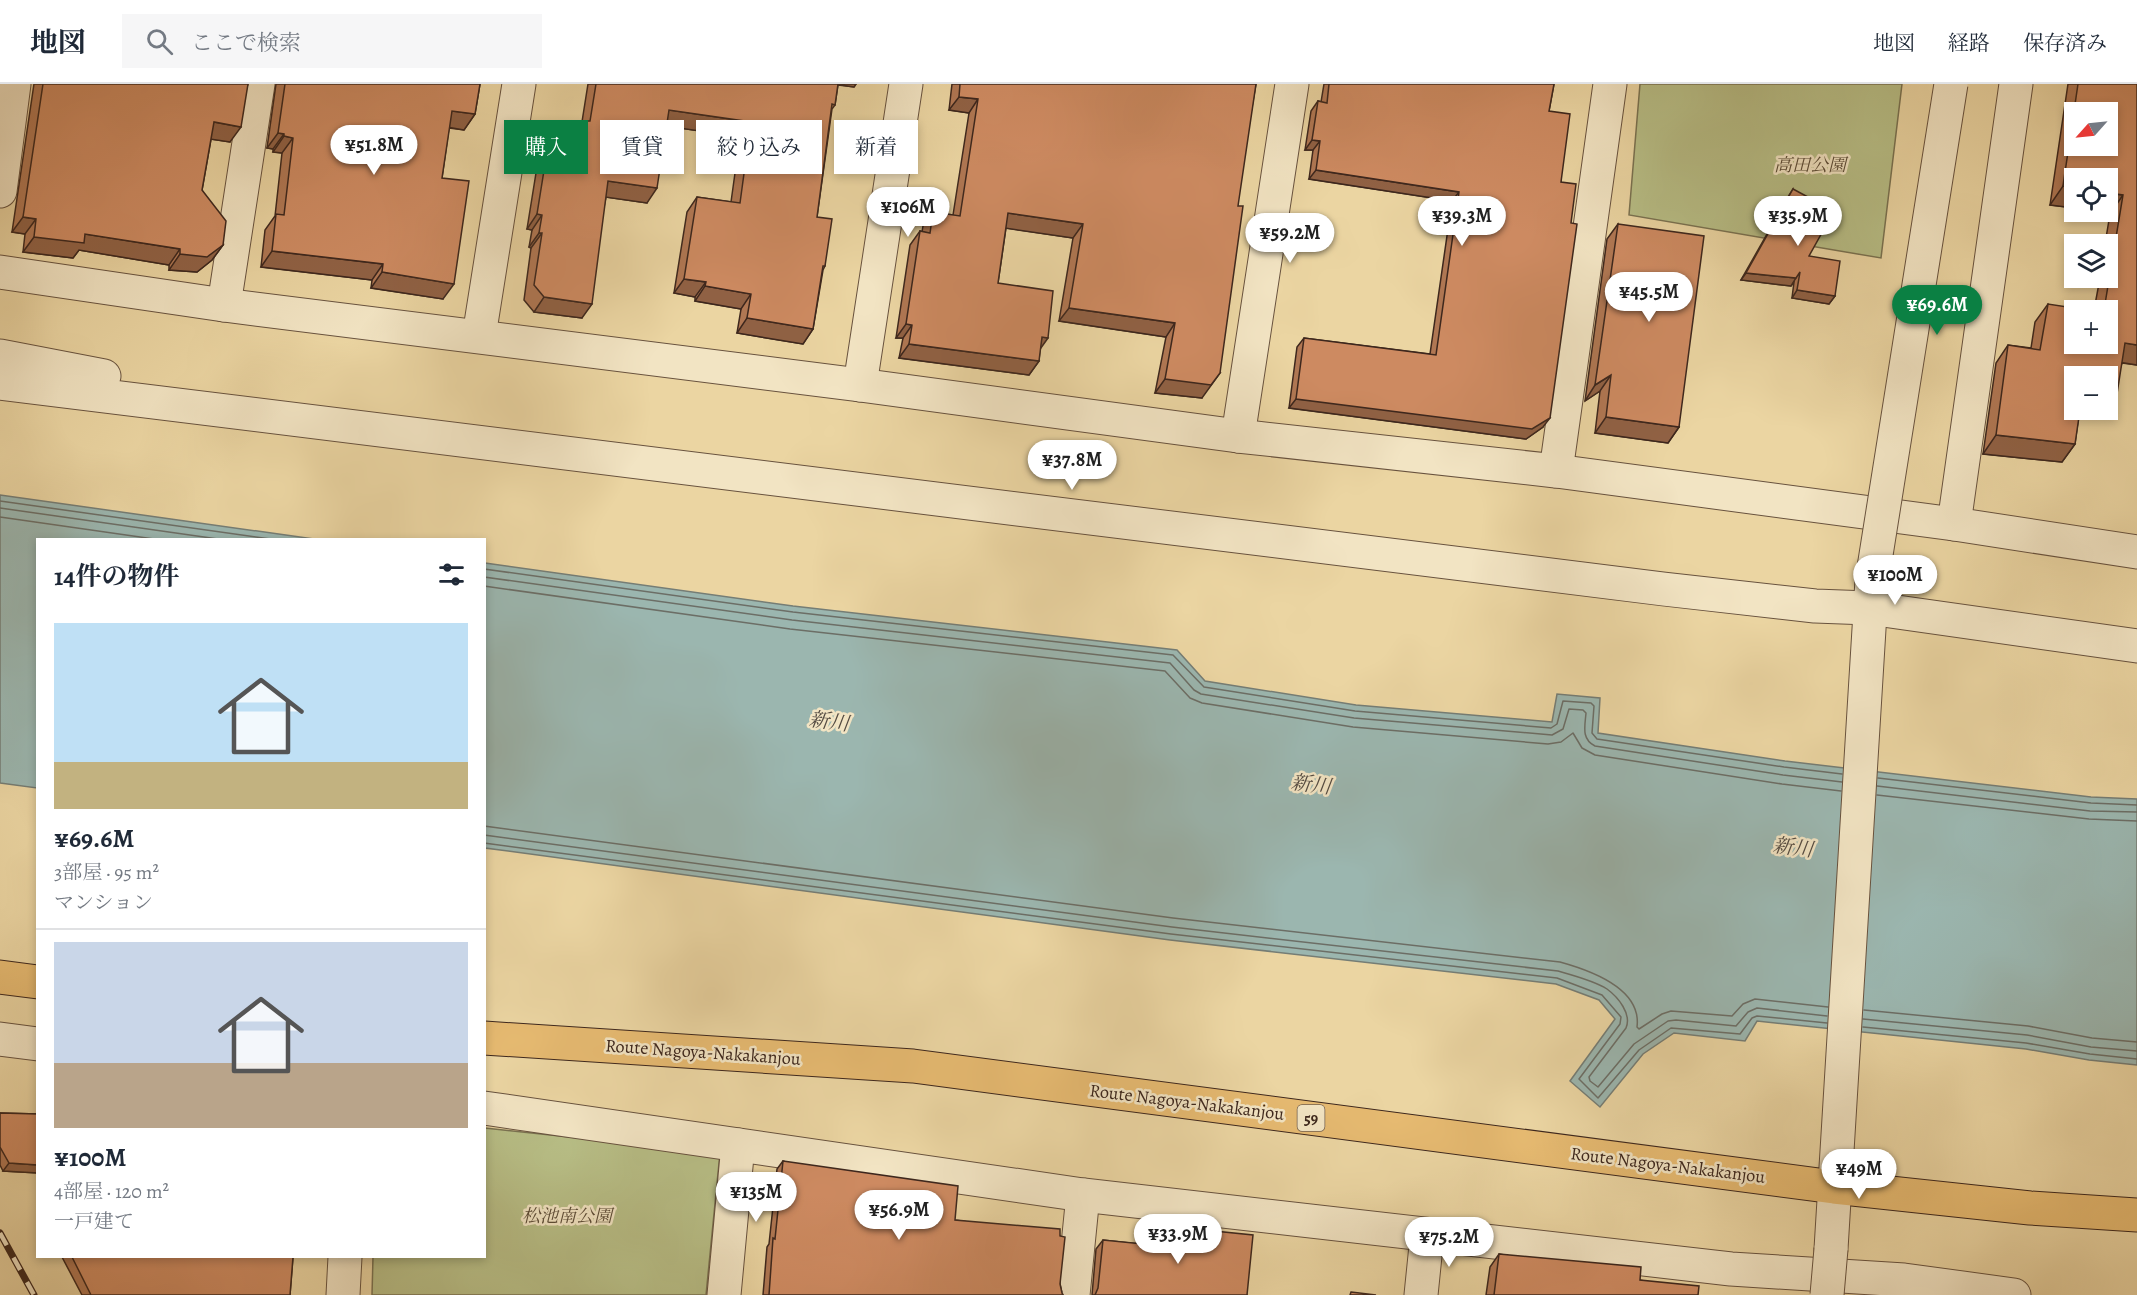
<!DOCTYPE html>
<html lang="ja">
<head>
<meta charset="utf-8">
<style>
	body { margin:0; font-family:Alegreya,"Noto Serif JP",serif; background:#f6f6f7; color:#1f2937; height:100vh; display:flex; flex-direction:column; font-size:22px; white-space:nowrap }
	* { box-sizing:border-box; margin:0 }
	p { font-size:20px; color:#747a83 }
	.icon { flex:none; width:33px; height:33px; fill:none; stroke:currentColor; stroke-width:2; stroke-linecap:round; stroke-linejoin:round }
	.map { position:relative; flex:1; overflow:hidden }
	.panel { position:absolute; left:36px; top:454px; width:450px; height:720px; display:flex; flex-direction:column; background:#fff; border-radius:0px; box-shadow:0 3px 9px #0003 }
	.panel>* { flex:none }
	.hud { position:absolute; left:504px; top:36px; width:570px; height:54px; display:flex; gap:12px }
	.needle { width:39px; rotate:243deg }
	.fabs { position:absolute; left:2064px; top:18px; display:grid; gap:12px }
	.fabs a { display:grid; place-items:center; width:54px; height:54px; border-radius:0px; background:#fff; box-shadow:0 3px 9px #0003; font-size:30px }
	.price { position:absolute; translate:-50% -51px; padding:0 14px; border-radius:21px; background:#fff; color:#222; font-size:20px; line-height:39px; filter:drop-shadow(0 2px 3px #0008) }
	.price::after { content:''; position:absolute; left:50%; top:36px; width:18px; height:14px; margin-left:-9px; background:inherit; clip-path:polygon(0 0,100% 0,50% 100%) }
	.price.current { background:#0b8043; color:#fff }
	ul { padding:0; list-style:none }
	li { display:grid; align-content:center; gap:12px; height:318px; padding:0 18px }
	li+li { border-top:2px solid #e0e1e3 }
	li span { display:grid; place-items:center; height:186px; border-radius:0px; color:#555 }
	li>.icon { margin-inline-start:auto }
	span .icon { width:108px; height:108px; fill:#fffc; stroke-width:1 }
	li b { font-size:26px }
	h2 { display:flex; justify-content:space-between; align-items:center; height:72px; padding:0 18px; font-size:26px }
	.pill { padding:0 21px; border-radius:0px; background:#fff; box-shadow:0 3px 9px #0003; font-size:21px; line-height:54px }
	.pill.current { background:#0b8043; color:#fff }
	header { display:flex; align-items:center; gap:36px; box-sizing:border-box; height:84px; padding:0 30px; background:#fff; border-bottom:2px solid #e0e1e3 }
	header strong { font-size:28px }
	nav { display:flex; gap:33px; margin-inline-start:auto; font-size:21px }
	.search { width:420px; height:54px; background:#f6f6f7; display:flex; align-items:center; gap:15px; box-sizing:border-box; padding:0 21px; border-radius:0px; color:#747a83; font-size:22px }
	.map>svg:first-child { display:block }
	.green { fill:#b7bd85; stroke:#7a7251; stroke-width:1.5 }
	.water { fill:#9bb6af; stroke:#757d75; stroke-width:1.5 }
	.lines { fill:none; stroke-linecap:round; stroke-linejoin:round }
	.shore { stroke:#6c6e66; stroke-width:1.5 }
	.minor-casing { stroke:#68523e; stroke-width:35 }
	.tertiary-casing { stroke:#68523e; stroke-width:35 }
	.primary-casing { stroke:#3d271d; stroke-width:35 }
	.minor { stroke:#f2e4c3; stroke-width:33 }
	.tertiary { stroke:#f2e4c3; stroke-width:33 }
	.primary { stroke:#e6ba71; stroke-width:33 }
	.rail-casing { stroke:#3d271d; stroke-width:7 }
	.rail { stroke:#f2e4c3; stroke-width:4.5; stroke-dasharray:14; stroke-linecap:butt }
	.tertiary-bridge-casing { stroke:#68523e; stroke-width:35; stroke-linecap:butt }
	.tertiary-bridge { stroke:#f2e4c3; stroke-width:33 }
	.wall { fill:#b07753; stroke:#3d271d; stroke-width:1.5 }
	.shaded-wall { fill:#906144; stroke:#3d271d; stroke-width:1.5 }
	.building { fill:#cd8a61; stroke:#3d271d; stroke-width:1.5; fill-rule:evenodd }
	.labels { text-anchor:middle; stroke-width:5; stroke-linejoin:round; paint-order:stroke }
	.shield { fill:#f2e4c3; stroke:#73604f; stroke-width:1.5 }
	.shield-label { font-size:16px; font-weight:bold; fill:#3d271d }
	.park-label { font-size:18px; font-style:italic; fill:#5c4c37; stroke:#f2e4c3 }
	.street-label { font-size:18px; fill:#3d271d; stroke:#f2e4c3 }
	.water-label { font-size:20px; font-style:italic; fill:#544b42; stroke:#f2e4c3 }
</style>
</head>
<body>
<header>
<strong>地図</strong>
<div class="search"><svg class="icon" aria-label="search" viewBox="0 0 24 24"><circle cx="10" cy="10" r="6"/><path d="M15 15l6 6"/></svg>ここで検索</div>
<nav><a>地図</a><a>経路</a><a>保存済み</a></nav>
</header>
<div class="map">
<svg width="2137" height="1211" viewBox="0 0 2137 1211">
	<rect width="100%" height="100%" fill="#ebd5a2"/>
	<filter id="stains"><feTurbulence type="fractalNoise" baseFrequency=".00333" numOctaves="4"/><feColorMatrix values="0 0 0 0 .2 0 0 0 0 .09 0 0 0 0 .02 0 0 0 .5 -.17"/></filter>
	<radialGradient id="worn" r=".72"><stop offset=".6" stop-color="#630" stop-opacity="0"/><stop offset="1" stop-color="#630" stop-opacity=".3"/></radialGradient>
	<g class="green">
		<path d="M 1640,0 L 1902,0 L 1881,174 L 1629,131 Z"/>
		<path d="M 485,1044 L 720,1069 L 706,1211 L 372,1211 L 373,1173 L 484,1173 Z"/>
	</g>
	<g class="water">
		<path d="M 0,411 L 321,456 L 38,456 L 37,704 L 0,699 Z"/>
		<path d="M 485,479 L 793,522 L 1177,566 L 1205,597 L 1356,621 L 1552,638 L 1557,610 L 1600,614 L 1598,649 L 1785,677 L 2091,713 L 2137,715 L 2137,981 L 2089,976 L 2026,965 L 1757,937 L 1745,957 L 1674,949 L 1643,970 L 1600,1023 L 1570,997 L 1615,935 L 1599,916 L 1556,900 L 1170,856 L 485,764 Z"/>
	</g>
	<g class="lines">
		<g class="shore">
			<path d="M 0,417 L 278,456"/>
			<path d="M 0,424 L 225,456"/>
			<path d="M 0,433 L 161,456"/>
			<path d="M 484,485 L 793,528 L 1173,571 L 1204,603 L 1355,627 L 1551,644 L 1557,640 L 1563,617 L 1591,619 L 1594,622 L 1592,649 L 1597,655 L 1784,683 L 1842,690"/>
			<path d="M 484,493 L 792,536 L 1170,579 L 1194,606 L 1201,610 L 1354,634 L 1552,651 L 1563,645 L 1569,625 L 1583,626 L 1586,629 C 1585,642 1581,655 1595,662 L 1783,691 L 1842,698"/>
			<path d="M 484,502 L 790,545 L 1165,587 L 1190,614 L 1202,619 L 1353,643 L 1548,660 L 1561,658 L 1573,649 L 1582,664 L 1595,671 L 1782,700 L 1841,707"/>
			<path d="M 1878,694 L 2091,719 L 2137,721"/>
			<path d="M 1877,702 L 2090,727 L 2137,728"/>
			<path d="M 1877,711 L 2089,735 L 2137,737"/>
			<path d="M 484,742 L 1173,834 L 1560,878 C 1589,886 1642,904 1637,943 L 1639,945 L 1662,930 L 1671,927 L 1732,932 L 1743,920 L 1755,915 L 1828,923"/>
			<path d="M 484,751 L 1172,843 L 1558,887 C 1572,891 1595,897 1607,905 C 1618,913 1632,930 1626,944 L 1589,993 L 1590,997 L 1598,1003 L 1634,960 L 1668,937 L 1676,936 L 1736,942 L 1748,928 L 1757,924 L 1827,932"/>
			<path d="M 484,759 L 1171,850 L 1557,894 L 1602,911 L 1621,933 L 1620,940 L 1579,995 L 1598,1014 L 1639,966 L 1671,944 L 1740,950 L 1752,934 L 1757,932 L 1827,939"/>
			<path d="M 1864,926 L 2028,942 L 2092,954 L 2137,958"/>
			<path d="M 1863,935 L 2027,951 L 2091,963 L 2137,967"/>
			<path d="M 1863,943 L 2026,959 L 2090,970 L 2137,975"/>
		</g>
		<defs>
			<g id="minor">
				<path d="M 0,107 L 14,0"/>
				<path d="M 0,188 L 224,221 L 860,301 L 1238,352 L 1556,387 L 1954,440 L 2137,468"/>
				<path d="M 224,221 L 258,0"/>
				<path d="M 479,252 L 519,0"/>
				<path d="M 0,272 L 104,292"/>
				<path d="M 0,299 L 1664,505 L 1815,522 L 1869,524 L 2137,562"/>
				<path d="M 860,301 L 906,0"/>
				<path d="M 1238,352 L 1292,0"/>
				<path d="M 1556,387 L 1610,0"/>
				<path d="M 1954,440 L 2016,0"/>
				<path d="M 0,955 L 38,960"/>
				<path d="M 484,1024 L 1083,1111 L 1731,1185 L 1904,1196 L 2014,1211"/>
				<path d="M 343,1211 L 345,1173"/>
				<path d="M 724,1211 L 738,1061"/>
				<path d="M 1073,1211 L 1083,1111"/>
				<path d="M 1421,1211 L 1427,1152"/>
			</g>
			<path id="tertiary" d="M 1831,1165 L 1872,496"/>
			<g id="primary">
				<path d="M 0,893 L 38,898"/>
				<path d="M 484,954 L 913,982 L 1834,1103 L 2030,1124 L 2137,1131"/>
			</g>
		</defs>
		<use href="#minor" class="minor-casing"/>
		<use href="#tertiary" class="tertiary-casing"/>
		<use href="#primary" class="primary-casing"/>
		<use href="#minor" class="minor"/>
		<use href="#tertiary" class="tertiary"/>
		<use href="#primary" class="primary"/>
		<defs>
			<path id="rail" d="M 0,1149 L 34,1211"/>
		</defs>
		<use href="#rail" class="rail-casing"/>
		<use href="#rail" class="rail"/>
		<defs>
			<g id="tertiary-bridge">
				<path d="M 1872,496 L 1951,0"/>
				<path d="M 1827,1211 L 1831,1165"/>
			</g>
		</defs>
		<use href="#tertiary-bridge" class="tertiary-bridge-casing"/>
		<use href="#tertiary-bridge" class="tertiary-bridge"/>
	</g>
	<g class="wall">
		<path d="M 34,0 L 248,0 L 230,58 L 211,55 L 202,106 L 223,161 L 212,176 L 197,188 L 169,186 L 169,181 L 79,166 L 73,174 L 23,168 L 25,150 L 12,148 Z"/>
		<path d="M 276,0 L 480,0 L 475,30 L 464,46 L 449,44 L 442,94 L 443,215 L 371,204 L 372,196 L 261,183 L 265,146 L 275,132 L 282,69 L 273,68 L 273,65 L 267,64 Z"/>
		<path d="M 588,0 L 856,0 L 854,3 L 838,1 L 835,21 L 832,25 L 817,133 L 825,182 L 823,186 L 813,245 L 803,260 L 737,249 L 741,225 L 695,217 L 695,213 L 674,209 L 687,128 L 697,113 L 731,118 L 740,53 L 667,42 L 647,119 L 606,113 L 582,234 L 534,228 L 524,216 L 531,164 L 529,163 L 532,146 L 527,145 L 541,58 L 551,43 L 579,47 L 581,44 Z"/>
		<path d="M 952,0 L 1256,0 L 1202,314 L 1155,309 L 1166,253 L 1059,237 L 1073,154 L 1006,144 L 998,199 L 1040,265 L 1039,277 L 1029,291 L 899,274 L 903,254 L 896,254 L 910,161 L 920,147 L 922,148 L 923,142 L 933,128 L 953,131 L 969,29 L 949,26 Z"/>
		<path d="M 1324,0 L 1554,0 L 1549,27 L 1561,98 L 1543,343 L 1526,355 L 1289,324 L 1297,263 L 1304,254 L 1430,270 L 1452,117 L 1309,95 L 1313,66 L 1305,66 L 1311,27 L 1318,17 L 1321,18 Z"/>
		<path d="M 2068,0 L 2137,0 L 2137,281 L 2122,279 L 2103,334 L 2079,330 L 2075,360 L 2062,378 L 1983,370 L 1996,279 L 2008,261 L 2031,264 L 2035,238 L 2048,220 L 2074,260 L 2108,226 L 2094,226 L 2100,194 L 2108,194 L 2108,160 L 2105,160 L 2110,130 L 2096,128 L 2108,128 L 2074,94 L 2074,124 L 2050,121 Z"/>
		<path d="M 1793,105 L 1809,172 L 1835,212 L 1829,220 L 1792,214 L 1794,198 L 1791,202 L 1741,196 L 1788,113 Z"/>
		<path d="M 1618,140 L 1679,343 L 1668,359 L 1595,349 L 1600,307 L 1585,317 L 1607,155 Z"/>
		<path d="M 0,1029 L 38,1030 L 38,1089 L 3,1087 L 0,1081 Z"/>
		<path d="M 783,1077 L 955,1136 L 1060,1152 L 1060,1200 L 1062,1209 L 1063,1211 L 763,1211 L 767,1163 L 769,1160 L 777,1085 Z"/>
		<path d="M 1165,1142 L 1247,1211 L 1092,1211 L 1096,1165 L 1103,1156 L 1158,1162 L 1159,1150 Z"/>
		<path d="M 1499,1170 L 1640,1196 L 1698,1211 L 1486,1211 L 1490,1183 Z"/>
		<path d="M 62,1173 L 293,1173 L 290,1211 L 82,1211 Z"/>
	</g>
	<g class="shaded-wall">
		<path d="M 834,0 L 856,0 L 854,3 Z"/>
		<path d="M 959,13 L 978,15 L 969,29 L 949,26 Z"/>
		<path d="M 669,26 L 751,38 L 740,53 L 659,41 Z"/>
		<path d="M 452,27 L 475,30 L 464,46 L 441,42 Z"/>
		<path d="M 214,38 L 241,43 L 230,58 L 203,54 Z"/>
		<path d="M 278,49 L 284,50 L 273,65 L 267,64 Z"/>
		<path d="M 284,52 L 293,54 L 282,69 L 273,68 Z"/>
		<path d="M 1312,56 L 1320,57 L 1313,66 L 1305,66 Z"/>
		<path d="M 1316,86 L 1459,108 L 1452,117 L 1309,95 Z"/>
		<path d="M 608,97 L 657,104 L 647,119 L 598,112 Z"/>
		<path d="M 2063,102 L 2074,104 L 2074,124 L 2050,121 Z"/>
		<path d="M 2108,109 L 2123,111 L 2110,130 L 2096,128 L 2108,128 Z"/>
		<path d="M 1008,129 L 1083,140 L 1073,154 L 998,143 Z"/>
		<path d="M 537,130 L 542,131 L 532,146 L 527,145 Z"/>
		<path d="M 23,133 L 36,135 L 25,150 L 12,148 Z"/>
		<path d="M 539,149 L 542,149 L 531,164 L 529,163 Z"/>
		<path d="M 85,150 L 180,165 L 169,181 L 79,166 L 73,174 L 23,168 L 34,153 Z"/>
		<path d="M 223,161 L 212,176 L 197,188 L 169,186 L 180,170 Z"/>
		<path d="M 272,167 L 383,180 L 372,196 L 261,183 Z"/>
		<path d="M 382,188 L 454,200 L 443,215 L 371,204 Z"/>
		<path d="M 1746,189 L 1796,194 L 1791,202 L 1741,196 Z"/>
		<path d="M 684,195 L 706,198 L 695,213 L 674,209 Z"/>
		<path d="M 705,202 L 751,210 L 741,225 L 695,217 Z"/>
		<path d="M 1797,206 L 1835,212 L 1829,220 L 1792,214 Z"/>
		<path d="M 544,213 L 592,220 L 582,234 L 534,228 Z"/>
		<path d="M 1069,224 L 1175,239 L 1166,253 L 1059,237 Z"/>
		<path d="M 747,234 L 813,245 L 803,260 L 737,249 Z"/>
		<path d="M 906,240 L 912,241 L 903,254 L 896,254 Z"/>
		<path d="M 1042,253 L 1048,254 L 1038,268 Z"/>
		<path d="M 2125,259 L 2137,261 L 2137,281 L 2112,277 Z"/>
		<path d="M 909,260 L 1039,277 L 1029,291 L 899,274 Z"/>
		<path d="M 1220,289 L 1202,314 L 1155,309 L 1165,295 Z"/>
		<path d="M 1611,291 L 1600,307 L 1585,317 L 1595,301 Z"/>
		<path d="M 2108,314 L 2116,316 L 2103,334 L 2069,329 L 2074,326 L 2108,326 Z"/>
		<path d="M 1296,315 L 1550,334 L 1543,343 L 1526,355 L 1289,324 Z"/>
		<path d="M 1606,333 L 1679,343 L 1668,359 L 1595,349 Z"/>
		<path d="M 1996,351 L 2075,360 L 2062,378 L 1983,370 Z"/>
		<path d="M 9,1079 L 38,1081 L 38,1089 L 3,1087 Z"/>
	</g>
	<g class="building">
		<path d="M 43,0 L 248,0 L 241,43 L 214,38 L 202,106 L 226,137 L 223,161 L 207,173 L 180,170 L 180,165 L 85,150 L 84,159 L 34,153 L 36,135 L 23,133 Z"/>
		<path d="M 285,0 L 480,0 L 475,30 L 452,27 L 442,94 L 469,97 L 454,200 L 382,188 L 383,180 L 272,167 L 276,130 L 284,131 L 293,54 L 284,52 L 284,50 L 278,49 Z"/>
		<path d="M 596,0 L 838,0 L 835,21 L 832,20 L 817,133 L 832,135 L 825,182 L 823,182 L 813,245 L 747,234 L 751,210 L 705,202 L 706,198 L 684,195 L 697,113 L 740,119 L 751,38 L 669,26 L 657,104 L 608,97 L 592,220 L 544,213 L 534,201 L 542,149 L 539,149 L 542,131 L 537,130 L 551,43 L 585,48 L 586,37 L 590,37 Z"/>
		<path d="M 960,0 L 1256,0 L 1238,122 L 1243,122 L 1220,289 L 1211,301 L 1165,295 L 1175,239 L 1069,224 L 1083,140 L 1008,129 L 998,199 L 1053,207 L 1048,254 L 1042,253 L 1039,277 L 909,260 L 912,241 L 906,240 L 920,147 L 930,149 L 933,128 L 960,132 L 978,15 L 959,13 Z"/>
		<path d="M 1329,0 L 1554,0 L 1549,27 L 1570,30 L 1561,98 L 1576,100 L 1571,139 L 1577,140 L 1550,334 L 1532,345 L 1296,315 L 1304,254 L 1436,271 L 1459,108 L 1316,86 L 1320,57 L 1312,56 L 1318,17 L 1327,19 Z"/>
		<path d="M 2078,0 L 2137,0 L 2137,261 L 2125,259 L 2116,316 L 2108,314 L 2108,292 L 2074,292 L 2074,326 L 2080,326 L 2075,360 L 1996,351 L 2008,261 L 2040,266 L 2048,220 L 2087,226 L 2074,226 L 2074,260 L 2108,260 L 2108,226 L 2104,226 L 2123,111 L 2108,109 L 2108,94 L 2074,94 L 2074,104 L 2063,102 ZM 2074,28 L 2108,28 L 2108,62 L 2074,62 Z"/>
		<path d="M 1793,105 L 1834,127 L 1809,172 L 1840,177 L 1835,212 L 1797,206 L 1800,188 L 1796,194 L 1746,189 Z"/>
		<path d="M 1618,140 L 1704,152 L 1679,343 L 1606,333 L 1611,291 L 1595,301 Z"/>
		<path d="M 0,1029 L 38,1030 L 38,1081 L 9,1079 L 0,1063 Z"/>
		<path d="M 783,1077 L 958,1102 L 955,1136 L 1060,1145 L 1060,1152 L 1065,1153 L 1060,1200 L 1062,1209 L 1063,1211 L 769,1211 L 773,1154 L 775,1155 Z"/>
		<path d="M 1165,1142 L 1253,1151 L 1247,1211 L 1095,1211 L 1098,1204 L 1103,1156 L 1163,1162 Z"/>
		<path d="M 1499,1170 L 1641,1183 L 1640,1196 L 1699,1202 L 1698,1211 L 1494,1211 Z"/>
		<path d="M 72,1173 L 293,1173 L 290,1211 L 91,1211 Z"/>
		<path d="M 1351,1208 L 1376,1211 L 1350,1211 Z"/>
	</g>
	<g class="labels">
		<rect class="shield" x="1297.5" y="1021" width="27" height="26" rx="4.5"/>
		<g class="shield-label">
			<text x="1311" y="1040">59</text>
		</g>
		<g class="park-label">
			<text x="1810" y="87">高田公園</text>
			<text x="567" y="1138">松池南公園</text>
		</g>
		<g class="street-label">
			<text transform="translate(703 968) rotate(4)" y="6">Route Nagoya-Nakakanjou</text>
			<text transform="translate(1187 1018) rotate(7)" y="6">Route Nagoya-Nakakanjou</text>
			<text transform="translate(1668 1081) rotate(7)" y="6">Route Nagoya-Nakakanjou</text>
		</g>
		<g class="water-label">
			<text transform="translate(829 637) rotate(7)" y="7">新川</text>
			<text transform="translate(1311 700) rotate(7)" y="7">新川</text>
			<text transform="translate(1793 763) rotate(7)" y="7">新川</text>
		</g>
	</g>
	<rect width="100%" height="100%" filter="url(#stains)"/>
	<rect width="100%" height="100%" fill="url(#worn)"/>
</svg>
<div class="fabs">
<a><svg class="needle" viewBox="-14 -14 28 28"><path d="M0-13l5 13h-10z" fill="#e53935"/><path d="M0 13l5-13h-10z" fill="#747a83"/></svg></a>
<a><svg class="icon" aria-label="locate" viewBox="0 0 24 24"><circle cx="12" cy="12" r="6"/><path d="M12 2v4M12 18v4M2 12h4M18 12h4"/></svg></a>
<a><svg class="icon" aria-label="layers" viewBox="0 0 24 24"><path d="M12 4l9 5-9 5-9-5zM3 14l9 5 9-5"/></svg></a>
<a>+</a>
<a>−</a>
</div>
<b class="price" style="left:374px;top:92px">¥51.8M</b>
<b class="price" style="left:908px;top:154px">¥106M</b>
<b class="price" style="left:1462px;top:163px">¥39.3M</b>
<b class="price" style="left:1798px;top:163px">¥35.9M</b>
<b class="price" style="left:1290px;top:180px">¥59.2M</b>
<b class="price" style="left:1649px;top:239px">¥45.5M</b>
<b class="price current" style="left:1937px;top:252px">¥69.6M</b>
<b class="price" style="left:1072px;top:407px">¥37.8M</b>
<b class="price" style="left:1895px;top:522px">¥100M</b>
<b class="price" style="left:1859px;top:1116px">¥49M</b>
<b class="price" style="left:756px;top:1139px">¥135M</b>
<b class="price" style="left:899px;top:1157px">¥56.9M</b>
<b class="price" style="left:1178px;top:1181px">¥33.9M</b>
<b class="price" style="left:1449px;top:1184px">¥75.2M</b>
<div class="hud">
<a class="pill current">購入</a>
<a class="pill">賃貸</a>
<a class="pill">絞り込み</a>
<a class="pill">新着</a>
</div>
<section class="panel">
<h2>14件の物件<svg class="icon" aria-label="filters" viewBox="0 0 24 24"><path d="M4 7h16M4 17h16"/><circle cx="9" cy="7" r="2"/><circle cx="15" cy="17" r="2"/></svg></h2>
<ul>
<li><span style="background:linear-gradient(#bfe0f5 75%,#c2b280 0)"><svg class="icon" aria-label="home" viewBox="0 0 24 24"><path d="M3 11l9-7 9 7M6 9v11h12V9"/></svg></span><div><b>¥69.6M</b><p>3部屋 · 95 m²</p><p>マンション</p></div></li>
<li><span style="background:linear-gradient(#c9d6e8 65%,#b9a48a 0)"><svg class="icon" aria-label="home" viewBox="0 0 24 24"><path d="M3 11l9-7 9 7M6 9v11h12V9"/></svg></span><div><b>¥100M</b><p>4部屋 · 120 m²</p><p>一戸建て</p></div></li>
</ul>
</section>
</div>
</body>
</html>
